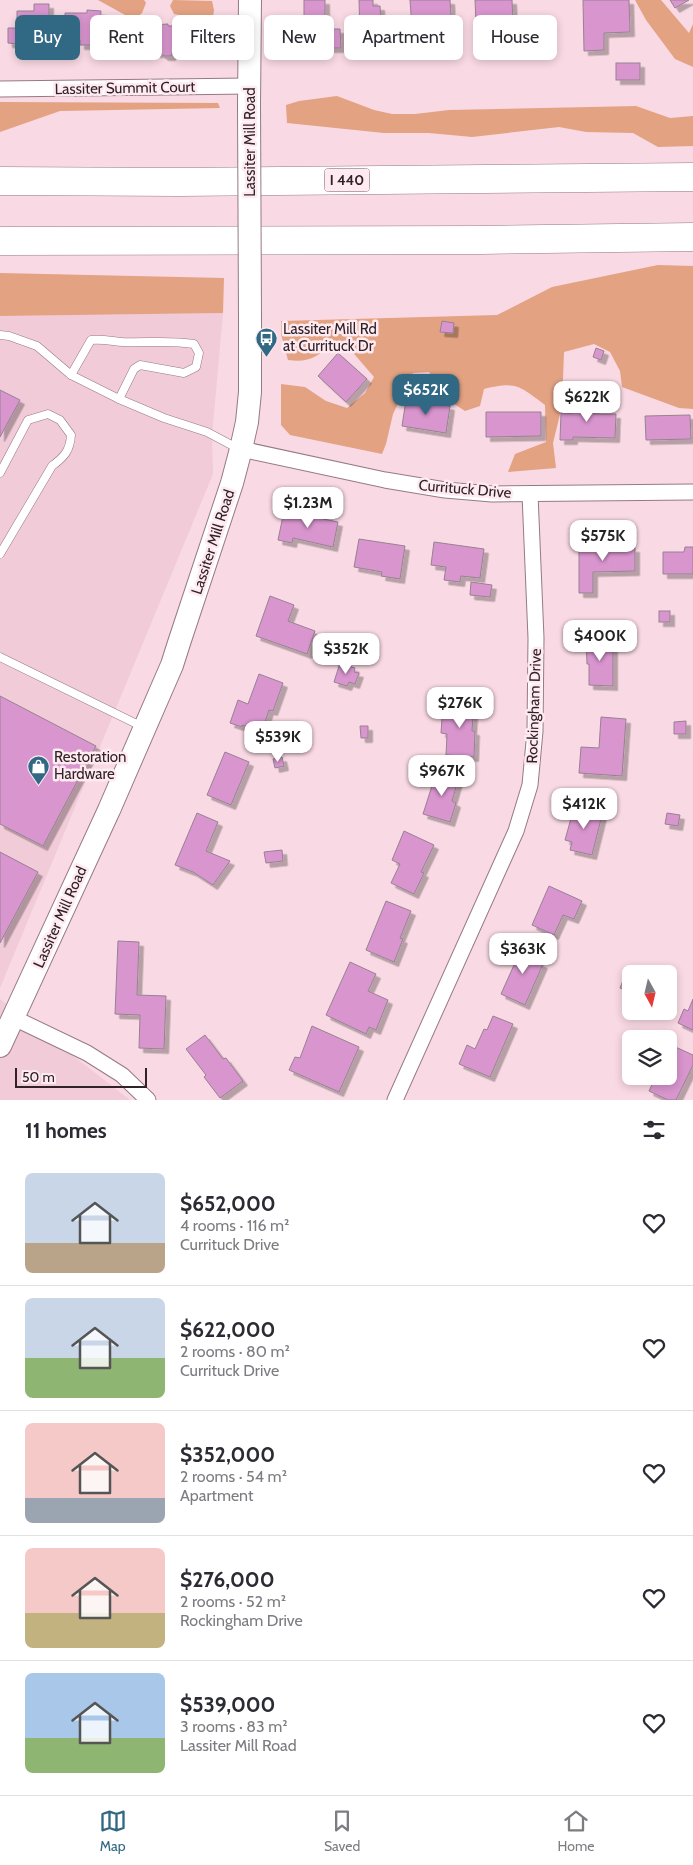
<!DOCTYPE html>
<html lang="en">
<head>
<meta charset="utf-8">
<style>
	body { margin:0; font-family:Cabin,sans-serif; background:#f2f2f3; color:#2b2b33; height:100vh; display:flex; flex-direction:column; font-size:19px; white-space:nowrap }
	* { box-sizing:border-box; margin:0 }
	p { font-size:16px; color:#7c7c81 }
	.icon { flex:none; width:28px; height:28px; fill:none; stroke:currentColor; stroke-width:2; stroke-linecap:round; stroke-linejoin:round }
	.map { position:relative; height:1100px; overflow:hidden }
	.details { display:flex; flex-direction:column; background:#fff; flex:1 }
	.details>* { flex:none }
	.banner { position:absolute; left:15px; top:15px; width:664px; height:45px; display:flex; gap:10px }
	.needle { width:32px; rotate:172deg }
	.buttons { position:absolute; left:622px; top:965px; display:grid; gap:10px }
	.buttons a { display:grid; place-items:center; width:55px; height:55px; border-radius:8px; background:#fff; box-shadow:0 2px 8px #0003; font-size:25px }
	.scale { position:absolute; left:15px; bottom:12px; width:132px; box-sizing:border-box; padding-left:5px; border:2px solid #2f2327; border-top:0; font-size:14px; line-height:18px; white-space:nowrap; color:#2f2327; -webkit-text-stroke:4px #feeaf0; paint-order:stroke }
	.price { position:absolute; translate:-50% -42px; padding:0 11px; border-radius:10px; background:#fff; color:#222; font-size:16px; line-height:32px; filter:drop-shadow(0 1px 2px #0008) }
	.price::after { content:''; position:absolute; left:50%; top:30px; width:15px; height:11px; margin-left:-8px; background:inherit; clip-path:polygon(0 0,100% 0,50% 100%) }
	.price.on { background:#316883; color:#fff }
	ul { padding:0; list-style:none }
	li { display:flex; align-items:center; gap:15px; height:125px; padding:0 25px }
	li+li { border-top:1px solid #e1e1e2 }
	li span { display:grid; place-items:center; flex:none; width:140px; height:100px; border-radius:8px; color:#555 }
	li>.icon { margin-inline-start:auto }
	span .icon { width:60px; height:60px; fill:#fffc; stroke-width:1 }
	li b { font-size:21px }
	h2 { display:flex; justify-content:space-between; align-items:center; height:60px; padding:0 25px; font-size:21px }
	.chip { padding:0 18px; border-radius:8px; background:#fff; box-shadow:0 2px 8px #0003; font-size:18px; line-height:45px }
	.chip.on { background:#316883; color:#fff }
	.dock { display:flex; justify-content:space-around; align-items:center; height:70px; border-top:1px solid #e1e1e2; background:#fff; font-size:14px; color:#7c7c81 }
	.dock a { display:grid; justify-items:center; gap:2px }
	.dock .on { color:#316883 }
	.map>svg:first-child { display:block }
	.built { fill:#f1cbd7 }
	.green { fill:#e3a282 }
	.building { fill:#d895ce; stroke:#978193; filter:url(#shadow) }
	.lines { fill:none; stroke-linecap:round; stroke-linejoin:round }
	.service-casing { stroke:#967a83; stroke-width:9 }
	.minor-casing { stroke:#967a83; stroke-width:17 }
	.secondary-casing { stroke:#967a83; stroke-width:24 }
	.motorway-casing { stroke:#967a83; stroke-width:29 }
	.service { stroke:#fff; stroke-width:8 }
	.minor { stroke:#fff; stroke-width:15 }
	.secondary { stroke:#fff; stroke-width:22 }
	.motorway { stroke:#fff; stroke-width:28 }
	.secondary-bridge-casing { stroke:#967a83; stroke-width:24; stroke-linecap:butt }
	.secondary-bridge { stroke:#fff; stroke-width:22 }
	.labels { text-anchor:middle; stroke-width:5; stroke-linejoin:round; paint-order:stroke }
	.shield { fill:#feeaf0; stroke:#6d5f63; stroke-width:1 }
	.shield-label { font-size:14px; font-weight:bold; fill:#2f2327 }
	.street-label { font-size:15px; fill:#2f2327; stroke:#feeaf0 }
	.poi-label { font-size:15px; fill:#2f2327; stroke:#feeaf0; text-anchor:start }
</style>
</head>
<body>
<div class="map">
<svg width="693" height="1100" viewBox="0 0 693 1100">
	<defs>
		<filter id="shadow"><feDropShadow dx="4.5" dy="4.5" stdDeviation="0" flood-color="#0004"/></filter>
	</defs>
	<rect width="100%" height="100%" fill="#f9d9e3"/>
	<g class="built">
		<path d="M 223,313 L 212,435 L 213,474 L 0,988 L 0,316 Z"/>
		<path d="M 0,999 L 130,1100 L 0,1100 Z"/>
	</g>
	<g class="green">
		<path d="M 98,0 L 144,0 L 146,3 L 142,13 L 137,17 L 127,16 Z"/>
		<path d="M 173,0 L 212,1 L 214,10 L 213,17 L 208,21 L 174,14 L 170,6 Z"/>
		<path d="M 635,0 L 661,0 L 689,33 L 693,24 L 693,67 L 675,59 L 646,20 Z"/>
		<path d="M 337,96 L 374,110 L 392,114 L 415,114 L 449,110 L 636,106 L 670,118 L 693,116 L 693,146 L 658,147 L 633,133 L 586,132 L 559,127 L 472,137 L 429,133 L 384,133 L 287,123 L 286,105 L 299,101 Z"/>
		<path d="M 0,102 L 218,103 L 220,108 L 60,111 L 0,132 Z"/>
		<path d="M 658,265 L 693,266 L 693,409 L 679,408 L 622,387 L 620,371 L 610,352 L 594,344 L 564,352 L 562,406 L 553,443 L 556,468 L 508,472 L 515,454 L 546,442 L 545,405 C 519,386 517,381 484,389 L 480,406 L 465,411 L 445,398 L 429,372 L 413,373 L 393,414 L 386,444 L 382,454 L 290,435 L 281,425 L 281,384 L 305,387 L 326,401 L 347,408 L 365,393 L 374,377 L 349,348 L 332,343 C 318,357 308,363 288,360 L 281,334 L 281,321 L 497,315 L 552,287 Z"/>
		<path d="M 0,273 L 224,278 L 223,313 L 0,316 Z"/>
	</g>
	<g class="building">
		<path d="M 304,0 L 325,0 L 325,29 L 340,29 L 341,48 L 327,48 L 327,37 L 304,37 Z"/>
		<path d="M 359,0 L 373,0 L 373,6 L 380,6 L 382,40 L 396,39 L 396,52 L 379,52 L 379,36 L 360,36 Z"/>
		<path d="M 410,0 L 450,0 L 451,16 L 432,17 L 433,42 L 413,43 Z"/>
		<path d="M 475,0 L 512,0 L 514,45 L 477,46 Z"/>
		<path d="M 583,0 L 629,0 L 630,32 L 604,33 L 604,50 L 584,51 Z"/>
		<path d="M 670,0 L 689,0 L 675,8 Z"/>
		<path d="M 34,4 L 49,4 L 49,24 L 46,24 L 47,44 L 36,44 L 36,48 L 28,48 L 28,45 L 8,43 L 8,28 L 17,28 L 17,11 L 34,11 Z"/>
		<path d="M 87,10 L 101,11 L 100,25 L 109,25 L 109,49 L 92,49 L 92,45 L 80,45 L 80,40 L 65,40 L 65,13 L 87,13 Z"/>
		<path d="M 168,24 L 168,26 L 197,25 L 197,50 L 173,51 L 171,56 L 164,56 L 160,53 L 155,53 L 154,45 L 138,46 L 136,26 Z"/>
		<path d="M 433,33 L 447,33 L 448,42 L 453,42 L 453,54 L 434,54 Z"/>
		<rect x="616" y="63" width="24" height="17"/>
		<path d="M 442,321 L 454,323 L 453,333 L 440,332 Z"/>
		<path d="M 596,348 L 604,351 L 601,360 L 593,357 Z"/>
		<path d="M 338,353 L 367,379 L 346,402 L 318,376 Z"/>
		<path d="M 0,390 L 20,400 L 0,437 Z"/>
		<path d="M 406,400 L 450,406 L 446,433 L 402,426 Z"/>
		<path d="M 574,401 L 594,401 L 594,414 L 616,414 L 615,438 L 573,437 L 573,440 L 560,440 L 561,413 L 573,413 Z"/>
		<path d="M 486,412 L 541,412 L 541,436 L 486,437 Z"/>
		<path d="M 690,415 L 691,439 L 646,440 L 645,416 Z"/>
		<path d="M 284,511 L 338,522 L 333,547 L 293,538 L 292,543 L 278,540 Z"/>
		<path d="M 359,539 L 405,546 L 400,579 L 381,576 L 382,572 L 354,567 Z"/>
		<path d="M 434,542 L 484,549 L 480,578 L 461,576 L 460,582 L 444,580 L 446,567 L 431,565 Z"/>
		<path d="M 620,544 L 620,548 L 635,548 L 635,571 L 593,572 L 593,593 L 579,593 L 579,545 Z"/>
		<path d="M 685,547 L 693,547 L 693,574 L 663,574 L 663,552 L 684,552 Z"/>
		<path d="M 471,582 L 492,585 L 490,597 L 470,595 Z"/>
		<path d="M 270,596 L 294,605 L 288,621 L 315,631 L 307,654 L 256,636 Z"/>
		<rect x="659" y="611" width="11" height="11"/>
		<path d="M 586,639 L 613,640 L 613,686 L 589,685 L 589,664 L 587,664 Z"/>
		<path d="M 340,663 L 355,668 L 354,672 L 359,673 L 355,684 L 349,682 L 347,686 L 334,682 Z"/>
		<path d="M 259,674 L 283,683 L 273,711 L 269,710 L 262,731 L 242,725 L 242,727 L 230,723 L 238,700 L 248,704 Z"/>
		<path d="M 0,696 L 96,746 L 43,846 L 0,824 Z"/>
		<path d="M 449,701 L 474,702 L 472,731 L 475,731 L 474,757 L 446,755 L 447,734 L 441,733 L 442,718 L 449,718 Z"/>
		<path d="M 601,717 L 626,719 L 622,776 L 579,773 L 581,747 L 599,748 Z"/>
		<path d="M 686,721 L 686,734 L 674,734 L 674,722 Z"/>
		<path d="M 360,726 L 368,726 L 368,738 L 361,738 Z"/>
		<path d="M 225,752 L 249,762 L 231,805 L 207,795 Z"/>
		<path d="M 282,757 L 284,766 L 275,768 L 273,759 Z"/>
		<path d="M 437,770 L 459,777 L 452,801 L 456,803 L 450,822 L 423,814 Z"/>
		<path d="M 582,806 L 603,811 L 592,855 L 570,850 L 572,842 L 565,840 L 573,811 L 580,813 Z"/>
		<path d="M 197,813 L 218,822 L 206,851 L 230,861 L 213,885 L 193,872 L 175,865 Z"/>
		<path d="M 667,813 L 680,815 L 678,826 L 665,824 Z"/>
		<path d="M 404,831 L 434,845 L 421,872 L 424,873 L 414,894 L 391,883 L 400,864 L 392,860 Z"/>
		<path d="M 282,850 L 283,861 L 266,863 L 264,852 Z"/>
		<path d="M 0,852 L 38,872 L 0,943 Z"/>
		<path d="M 549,886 L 582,901 L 574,919 L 563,915 L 554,935 L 532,925 Z"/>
		<path d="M 386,901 L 411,911 L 400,938 L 403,939 L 394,962 L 366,950 Z"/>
		<path d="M 118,941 L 139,942 L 137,995 L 166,996 L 164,1049 L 139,1048 L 140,1015 L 115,1014 Z"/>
		<path d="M 523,945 L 542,953 L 538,962 L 543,964 L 525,1005 L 501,994 Z"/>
		<path d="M 350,962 L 376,974 L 368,991 L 388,1000 L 376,1030 L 369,1027 L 366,1034 L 326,1015 Z"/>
		<path d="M 624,978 L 631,981 L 629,991 L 620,988 Z"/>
		<path d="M 693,999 L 693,1030 L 678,1023 L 684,1009 L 688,1011 Z"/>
		<path d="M 493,1016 L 513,1024 L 490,1077 L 459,1064 L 467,1045 L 475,1049 L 484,1029 L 487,1030 Z"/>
		<path d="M 312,1026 L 359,1047 L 339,1092 L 289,1070 L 295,1057 L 300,1058 Z"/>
		<path d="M 205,1035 L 223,1059 L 226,1058 L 243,1081 L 220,1098 L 204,1077 L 206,1075 L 186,1049 Z"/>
		<path d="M 671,1045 L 693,1055 L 693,1065 L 676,1100 L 668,1100 L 649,1091 L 656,1076 L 669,1076 L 669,1051 Z"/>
	</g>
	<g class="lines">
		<defs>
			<g id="service">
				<path d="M 0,335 L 9,336 L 37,346 L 71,375 L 119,399 L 164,418 L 207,432 L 239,449"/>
				<path d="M 71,375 L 91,340 C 103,339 111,341 123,342 C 146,343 170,340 194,344 L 199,353 L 196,367 L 184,373 L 140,365 L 134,369 L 119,399"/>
				<path d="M 0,473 L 28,420 L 48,414 L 60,420 L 71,435 C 70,451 64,457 52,466 L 0,554"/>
				<path d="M 0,657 L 143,727"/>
			</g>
			<g id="minor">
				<path d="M 0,89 L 250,86"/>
				<path d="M 241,449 L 385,480 L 445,490 L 492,494 L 693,492"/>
				<path d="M 14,1018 L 87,1053 L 122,1075 L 148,1100"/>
				<path d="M 395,1100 L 516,831 L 530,785 L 535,731 L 536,638 L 530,494"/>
			</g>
			<g id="secondary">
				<path d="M 249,105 L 250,0"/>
				<path d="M 0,1046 L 109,810 L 172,665 L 179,643 L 232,483 L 241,449 L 247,422 L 250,392 L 250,318"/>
			</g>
			<g id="motorway">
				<path d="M 0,181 L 179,182 L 693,177"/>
				<path d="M 0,241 L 481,240 L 693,237"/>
			</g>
		</defs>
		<use href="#service" class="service-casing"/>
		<use href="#minor" class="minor-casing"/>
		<use href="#secondary" class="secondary-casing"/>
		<use href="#motorway" class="motorway-casing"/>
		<use href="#service" class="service"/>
		<use href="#minor" class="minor"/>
		<use href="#secondary" class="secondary"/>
		<use href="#motorway" class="motorway"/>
		<defs>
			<path id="secondary-bridge" d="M 249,105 L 250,318"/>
		</defs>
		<use href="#secondary-bridge" class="secondary-bridge-casing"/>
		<use href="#secondary-bridge" class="secondary-bridge"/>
	</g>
	<defs>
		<symbol id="bus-pin" viewBox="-11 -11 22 30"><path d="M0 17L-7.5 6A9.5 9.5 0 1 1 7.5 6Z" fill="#316883" stroke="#feeaf0"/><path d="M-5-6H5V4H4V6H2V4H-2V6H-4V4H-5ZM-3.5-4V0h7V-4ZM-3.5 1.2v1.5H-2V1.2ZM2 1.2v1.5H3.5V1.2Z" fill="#fff"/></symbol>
		<symbol id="shop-pin" viewBox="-11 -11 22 30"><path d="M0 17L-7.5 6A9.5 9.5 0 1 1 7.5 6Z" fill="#316883" stroke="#feeaf0"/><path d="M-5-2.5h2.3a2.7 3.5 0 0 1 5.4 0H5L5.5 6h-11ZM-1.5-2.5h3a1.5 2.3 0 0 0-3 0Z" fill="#fff"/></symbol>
	</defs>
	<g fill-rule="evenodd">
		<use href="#bus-pin" x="254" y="326" width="25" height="34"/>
		<use href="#shop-pin" x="26" y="754" width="25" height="34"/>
	</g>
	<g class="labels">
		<rect class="shield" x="324.5" y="168.5" width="45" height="23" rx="4"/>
		<g class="shield-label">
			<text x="347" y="185">I 440</text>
		</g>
		<g class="street-label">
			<text transform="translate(125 88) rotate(-1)" y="5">Lassiter Summit Court</text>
			<text transform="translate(250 142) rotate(-90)" y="5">Lassiter Mill Road</text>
			<text transform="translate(465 489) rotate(5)" y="5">Currituck Drive</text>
			<text transform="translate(213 542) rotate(-72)" y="5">Lassiter Mill Road</text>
			<text transform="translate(534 706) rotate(-88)" y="5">Rockingham Drive</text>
			<text transform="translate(60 917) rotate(-66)" y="5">Lassiter Mill Road</text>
		</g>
		<g class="poi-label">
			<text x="283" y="334">Lassiter Mill Rd<tspan x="283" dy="17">at Currituck Dr</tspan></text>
			<text x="54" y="762">Restoration<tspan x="54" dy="17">Hardware</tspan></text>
		</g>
	</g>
</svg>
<div class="buttons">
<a><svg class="needle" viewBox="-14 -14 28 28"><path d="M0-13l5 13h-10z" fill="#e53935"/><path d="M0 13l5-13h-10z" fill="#7c7c81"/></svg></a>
<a><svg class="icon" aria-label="layers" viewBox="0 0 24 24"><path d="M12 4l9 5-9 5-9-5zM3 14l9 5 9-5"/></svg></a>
</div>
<div class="scale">50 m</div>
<b class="price on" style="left:426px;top:416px">$652K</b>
<b class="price" style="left:587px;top:423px">$622K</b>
<b class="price" style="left:308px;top:529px">$1.23M</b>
<b class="price" style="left:603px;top:562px">$575K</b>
<b class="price" style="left:600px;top:662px">$400K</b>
<b class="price" style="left:346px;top:675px">$352K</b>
<b class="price" style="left:460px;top:729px">$276K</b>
<b class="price" style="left:278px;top:763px">$539K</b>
<b class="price" style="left:442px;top:797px">$967K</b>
<b class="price" style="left:584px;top:830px">$412K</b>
<b class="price" style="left:523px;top:975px">$363K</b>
<div class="banner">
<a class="chip on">Buy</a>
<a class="chip">Rent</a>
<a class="chip">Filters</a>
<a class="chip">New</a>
<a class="chip">Apartment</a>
<a class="chip">House</a>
</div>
</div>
<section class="details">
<h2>11 homes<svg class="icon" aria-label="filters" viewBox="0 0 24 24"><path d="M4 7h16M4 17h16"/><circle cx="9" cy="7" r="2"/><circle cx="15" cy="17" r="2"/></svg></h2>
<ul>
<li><span style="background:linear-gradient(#c9d6e8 70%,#b9a48a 0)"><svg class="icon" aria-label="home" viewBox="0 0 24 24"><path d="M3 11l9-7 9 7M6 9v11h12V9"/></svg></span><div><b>$652,000</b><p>4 rooms · 116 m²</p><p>Currituck Drive</p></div><svg class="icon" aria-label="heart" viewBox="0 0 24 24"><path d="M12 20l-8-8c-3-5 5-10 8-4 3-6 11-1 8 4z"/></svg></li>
<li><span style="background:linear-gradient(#c9d6e8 60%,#8fb573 0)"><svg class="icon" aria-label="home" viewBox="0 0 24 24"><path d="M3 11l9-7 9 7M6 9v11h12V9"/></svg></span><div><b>$622,000</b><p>2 rooms · 80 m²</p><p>Currituck Drive</p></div><svg class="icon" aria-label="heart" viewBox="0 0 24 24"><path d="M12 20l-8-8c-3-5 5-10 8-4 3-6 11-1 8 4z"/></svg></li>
<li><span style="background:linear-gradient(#f6c9c9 75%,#9aa5b1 0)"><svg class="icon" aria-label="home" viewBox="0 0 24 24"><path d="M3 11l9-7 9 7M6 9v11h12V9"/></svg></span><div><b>$352,000</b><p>2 rooms · 54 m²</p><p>Apartment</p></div><svg class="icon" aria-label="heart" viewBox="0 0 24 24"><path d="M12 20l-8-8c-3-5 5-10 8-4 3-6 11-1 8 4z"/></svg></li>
<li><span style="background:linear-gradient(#f6c9c9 65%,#c2b280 0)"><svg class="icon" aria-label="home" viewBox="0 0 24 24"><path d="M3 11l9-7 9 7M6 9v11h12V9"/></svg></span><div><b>$276,000</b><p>2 rooms · 52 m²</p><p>Rockingham Drive</p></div><svg class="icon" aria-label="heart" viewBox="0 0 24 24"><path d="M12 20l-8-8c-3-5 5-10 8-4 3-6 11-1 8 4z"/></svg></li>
<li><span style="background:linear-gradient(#a9c7e8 65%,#8fb573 0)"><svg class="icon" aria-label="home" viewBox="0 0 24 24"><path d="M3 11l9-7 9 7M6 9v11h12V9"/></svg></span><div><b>$539,000</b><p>3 rooms · 83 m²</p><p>Lassiter Mill Road</p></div><svg class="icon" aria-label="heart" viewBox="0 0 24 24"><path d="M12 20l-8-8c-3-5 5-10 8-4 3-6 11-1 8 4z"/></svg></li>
</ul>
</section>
<nav class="dock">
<a class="on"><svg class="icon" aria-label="map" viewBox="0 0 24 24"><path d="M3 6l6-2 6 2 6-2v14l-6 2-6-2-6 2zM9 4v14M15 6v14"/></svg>Map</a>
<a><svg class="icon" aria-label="saved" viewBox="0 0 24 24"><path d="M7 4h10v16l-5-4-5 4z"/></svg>Saved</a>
<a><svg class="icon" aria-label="home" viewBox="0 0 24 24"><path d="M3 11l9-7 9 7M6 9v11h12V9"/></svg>Home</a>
</nav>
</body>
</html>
